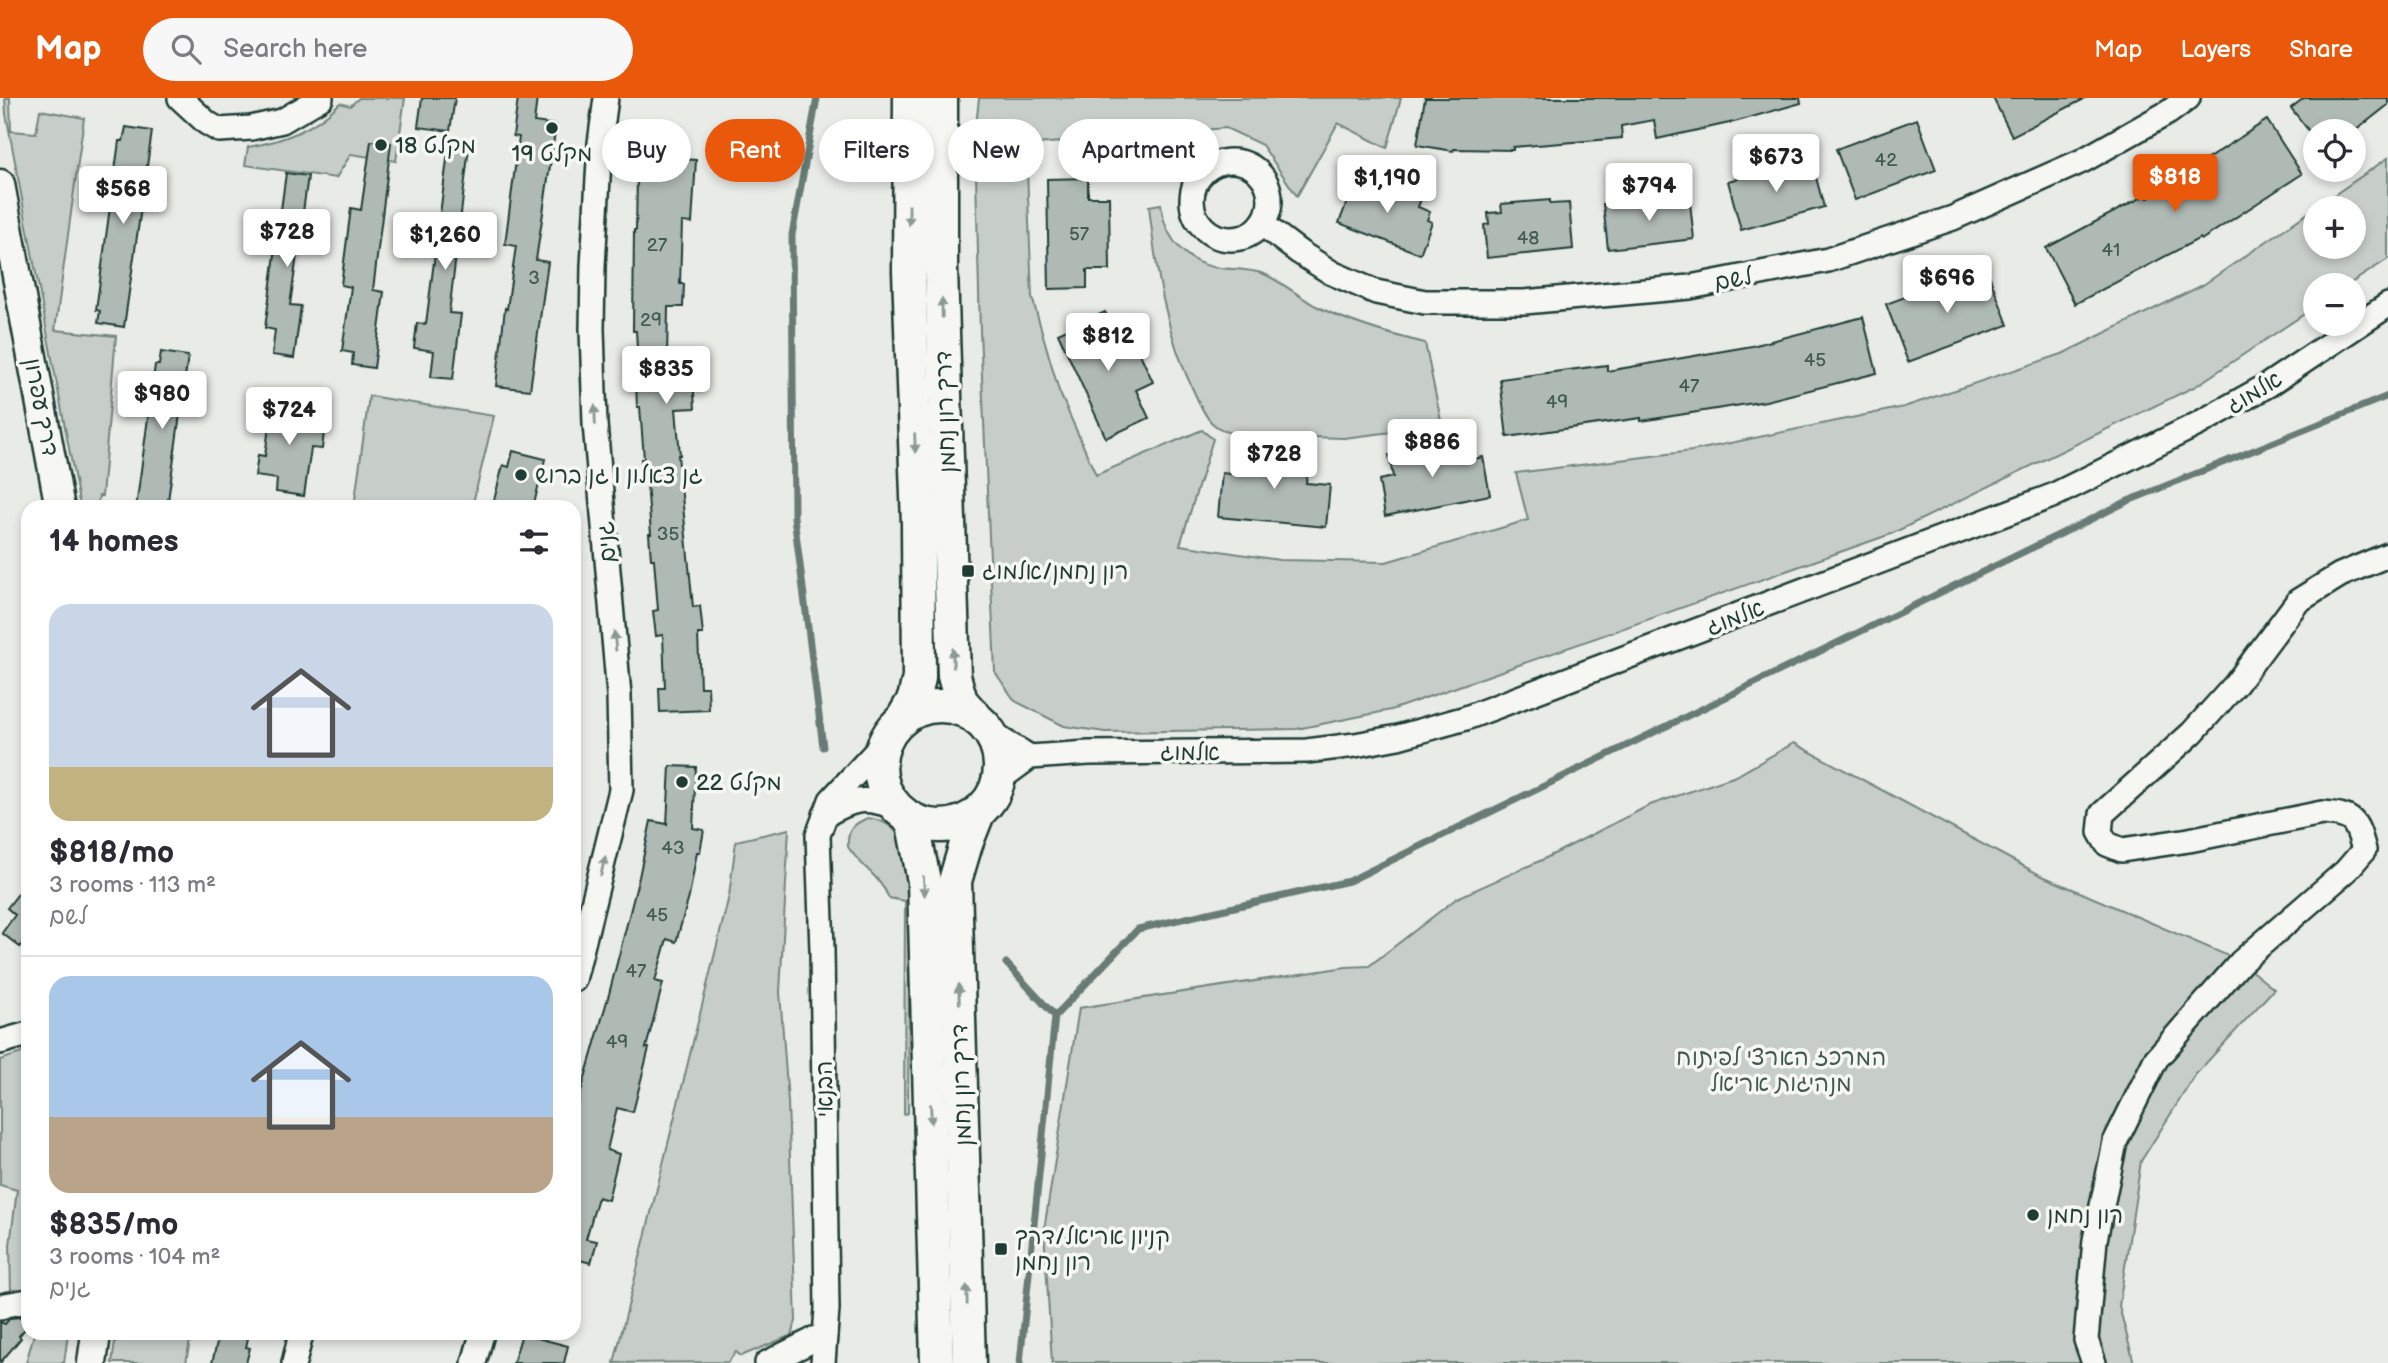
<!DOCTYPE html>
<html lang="en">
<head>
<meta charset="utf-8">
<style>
	body { margin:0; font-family:"Balsamiq Sans","Playpen Sans Hebrew",sans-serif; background:#f7f7f7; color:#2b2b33; height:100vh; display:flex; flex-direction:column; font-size:26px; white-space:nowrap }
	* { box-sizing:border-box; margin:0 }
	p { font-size:23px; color:#7c7c81 }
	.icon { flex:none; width:38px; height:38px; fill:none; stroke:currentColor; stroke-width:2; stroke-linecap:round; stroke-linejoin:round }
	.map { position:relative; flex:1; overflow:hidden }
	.details { position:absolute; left:21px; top:402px; width:560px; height:840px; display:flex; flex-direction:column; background:#fff; border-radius:21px; box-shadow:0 4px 10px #0003 }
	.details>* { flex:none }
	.hud { position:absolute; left:602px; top:21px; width:665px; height:63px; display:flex; gap:14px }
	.fabs { position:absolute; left:2303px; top:21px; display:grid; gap:14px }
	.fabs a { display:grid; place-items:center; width:63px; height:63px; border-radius:50%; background:#fff; box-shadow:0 4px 10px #0003; font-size:35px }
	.price { position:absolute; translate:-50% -60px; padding:0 16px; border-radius:7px; background:#fff; color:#222; font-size:23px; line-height:46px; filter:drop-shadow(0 2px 4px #0008) }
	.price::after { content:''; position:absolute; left:50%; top:42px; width:21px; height:16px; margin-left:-10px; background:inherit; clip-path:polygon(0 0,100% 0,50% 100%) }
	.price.current { background:#ea580c; color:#fff }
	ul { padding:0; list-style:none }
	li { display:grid; align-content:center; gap:14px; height:371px; padding:0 28px }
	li+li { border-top:2px solid #e1e1e2 }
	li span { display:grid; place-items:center; height:217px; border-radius:21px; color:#555 }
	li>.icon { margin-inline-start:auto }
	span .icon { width:126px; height:126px; fill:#fffc; stroke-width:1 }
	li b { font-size:30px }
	h2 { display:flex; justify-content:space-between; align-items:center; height:84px; padding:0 28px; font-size:30px }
	.tag { padding:0 24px; border-radius:32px; background:#fff; box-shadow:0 4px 10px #0003; font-size:24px; line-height:63px }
	.tag.current { background:#ea580c; color:#fff }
	header { display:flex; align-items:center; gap:42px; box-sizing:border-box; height:98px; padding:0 35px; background:#ea580c; color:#fff }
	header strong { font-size:33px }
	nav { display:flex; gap:38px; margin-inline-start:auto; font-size:24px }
	.search { width:490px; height:63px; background:#f7f7f7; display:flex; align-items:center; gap:18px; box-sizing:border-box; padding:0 24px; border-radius:38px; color:#7c7c81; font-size:26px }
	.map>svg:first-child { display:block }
	.green { fill:#c7cec9; stroke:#73867e; stroke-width:2; fill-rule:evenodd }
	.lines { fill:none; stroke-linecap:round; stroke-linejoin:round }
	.stream { stroke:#687c75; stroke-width:7 }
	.building { fill:#b0bab5; stroke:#1f3d34; stroke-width:2 }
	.minor-casing { stroke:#1f3d34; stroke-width:28 }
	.tertiary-casing { stroke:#1f3d34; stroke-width:33 }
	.secondary-casing { stroke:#1f3d34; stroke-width:37 }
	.minor { stroke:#f6f6f2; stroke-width:23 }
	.tertiary { stroke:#f6f6f2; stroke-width:28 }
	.secondary { stroke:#f6f6f2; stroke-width:32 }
	.oneway { fill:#8a9a93 }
	.poi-dot { fill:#1f3d34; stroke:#f6f6f2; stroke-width:2.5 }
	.labels { text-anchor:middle; stroke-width:7; stroke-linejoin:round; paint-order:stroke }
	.number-label { font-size:19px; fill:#435c54 }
	.poi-label { font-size:23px; fill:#1f3d34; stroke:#f6f6f2; text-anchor:start }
	.street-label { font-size:23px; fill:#1f3d34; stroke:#f6f6f2 }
	.park-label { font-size:23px; fill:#415a52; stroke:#f6f6f2 }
</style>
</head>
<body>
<header>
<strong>Map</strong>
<div class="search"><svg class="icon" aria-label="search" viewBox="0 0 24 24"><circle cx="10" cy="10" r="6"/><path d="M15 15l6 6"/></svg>Search here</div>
<nav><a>Map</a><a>Layers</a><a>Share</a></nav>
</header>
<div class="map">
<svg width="2388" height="1265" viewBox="0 0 2388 1265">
	<rect width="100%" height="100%" fill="#e9ebe7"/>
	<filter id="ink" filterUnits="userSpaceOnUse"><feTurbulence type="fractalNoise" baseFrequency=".0143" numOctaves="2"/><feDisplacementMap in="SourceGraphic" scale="14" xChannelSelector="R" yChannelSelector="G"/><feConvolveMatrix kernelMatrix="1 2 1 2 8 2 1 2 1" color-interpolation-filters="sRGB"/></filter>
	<g filter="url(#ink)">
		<g class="green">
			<path d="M 5,0 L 10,0 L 11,33 L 36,35 L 40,12 L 84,20 L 55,232 L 116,238 L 102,398 L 99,398 L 97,409 L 80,409 L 6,16 Z"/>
			<path d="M 359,0 L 405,0 L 396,63 L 351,56 L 336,80 L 245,67 L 248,49 C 284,43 314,31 340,5 L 350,8 Z"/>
			<path d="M 979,0 L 1401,0 L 1387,50 L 1338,25 L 1297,98 L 1262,47 L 1226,30 L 1026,47 L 1032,199 L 1059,293 L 1096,377 L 1202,332 L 1213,341 L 1180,447 L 1279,462 L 1386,464 L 1528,422 L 1516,375 L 1692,353 L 1904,309 L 2062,256 L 2203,187 L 2388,60 L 2388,161 L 2348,187 L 2315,187 L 2315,209 L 2196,288 L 1891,436 L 1391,612 L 1297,631 L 1105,634 L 1064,628 L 1015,603 L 995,574 L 980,233 L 975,38 ZM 2315,110 L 2354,110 L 2354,149 L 2315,149 Z"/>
			<path d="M 1161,106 C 1163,128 1173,147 1191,160 C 1214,176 1240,167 1264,176 C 1282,184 1297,197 1314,207 C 1349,225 1387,236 1425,245 L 1441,323 L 1392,334 L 1344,340 L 1239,337 C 1228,335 1219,332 1211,324 C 1204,316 1199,305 1195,296 C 1166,237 1156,173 1149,108 Z"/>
			<path d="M 369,298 L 494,318 L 472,409 L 354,409 Z"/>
			<path d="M 1794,645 L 2040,777 L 2238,862 L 2274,891 L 2196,976 L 2141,1063 L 2119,1208 L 2134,1265 L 1052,1265 L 1044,1132 L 1079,910 L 1346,869 L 1369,868 L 1457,800 L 1544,761 L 1650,707 L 1736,678 Z"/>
			<path d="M 868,720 C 896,724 900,738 910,762 L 908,1015 L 904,1016 L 905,803 L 889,800 C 879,777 861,769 848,749 C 847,733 852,726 868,720 Z"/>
			<path d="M 789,731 L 780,894 L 788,1004 L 796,1223 L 792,1237 L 741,1258 L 736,1254 L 728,1264 L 614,1265 L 729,798 L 736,743 Z"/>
			<path d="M 28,953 L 28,1199 L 11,1196 L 10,1147 L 17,1092 L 0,1087 L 0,962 Z"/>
			<path d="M 34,1236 L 68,1236 L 64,1265 L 26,1265 Z"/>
			<path d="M 116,1236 L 191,1236 L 186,1265 L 112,1265 Z"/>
		</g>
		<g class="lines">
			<g class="stream">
				<path d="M 817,0 L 792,137 L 794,419 L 823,649"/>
				<path d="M 1006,865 L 1055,918 L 1020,1265"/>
				<path d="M 1055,918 L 1138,831 L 1349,783 L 2128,403 L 2388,298"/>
			</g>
		</g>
		<g class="building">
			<path d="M 422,0 L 455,0 L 450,33 L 418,29 Z"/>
			<path d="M 518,0 L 537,0 L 534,24 L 556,27 L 536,162 L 548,164 L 530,292 L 496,288 L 505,210 L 507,211 L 516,148 L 505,146 L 519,39 L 513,38 Z"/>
			<path d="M 1425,0 L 1800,0 L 1801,5 L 1734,24 L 1657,41 L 1654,22 L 1621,28 L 1622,40 L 1513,49 L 1513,52 L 1454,51 L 1453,53 L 1417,47 Z"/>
			<path d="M 1993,0 L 2086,0 L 2012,38 Z"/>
			<path d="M 2304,0 L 2388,0 L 2388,7 L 2355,33 L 2309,33 L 2291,10 Z"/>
			<path d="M 1917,21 L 1936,72 L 1855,102 L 1836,51 Z"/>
			<path d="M 2267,22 L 2302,76 L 2201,142 L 2200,140 L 2075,206 L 2046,150 L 2146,97 L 2148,100 Z"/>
			<path d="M 126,29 L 152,33 L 124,229 L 98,225 L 100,213 L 96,212 L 119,43 L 123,43 Z"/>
			<path d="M 643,33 L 683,36 L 681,61 L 696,62 L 692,125 L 682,124 L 680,186 L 684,186 L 683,209 L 668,209 L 667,259 L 673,259 L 674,283 L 693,281 L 695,310 L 676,311 L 680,357 L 678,357 L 693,509 L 700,508 L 703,536 L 698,536 L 700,589 L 708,589 L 709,612 L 660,614 L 659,590 L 665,590 L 663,537 L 656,538 L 653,513 L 658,512 L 654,461 L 651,461 L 649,436 L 651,436 L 647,384 L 643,384 L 641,361 L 644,361 L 640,309 L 637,309 L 636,285 L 639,284 L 636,233 L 633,233 L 634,132 L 636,132 L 637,78 Z"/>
			<path d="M 371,43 L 391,45 L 373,192 L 384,194 L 374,270 L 352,267 L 353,255 L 342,253 L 351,189 L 341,187 L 351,110 L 361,112 Z"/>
			<path d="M 449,46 L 469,49 L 449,215 L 461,216 L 453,281 L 431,279 L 434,253 L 414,250 L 417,225 L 426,226 Z"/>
			<path d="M 1811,61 L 1824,109 L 1741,132 L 1728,83 Z"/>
			<path d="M 286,75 L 308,78 L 290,207 L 301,208 L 294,260 L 272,257 L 275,232 L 265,230 Z"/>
			<path d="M 1357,78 L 1374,85 L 1375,83 L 1421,101 L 1418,109 L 1430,114 L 1427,122 L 1432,124 L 1420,156 L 1339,125 Z"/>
			<path d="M 1088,80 L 1088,99 L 1109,99 L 1110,172 L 1087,172 L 1087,190 L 1049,191 L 1047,81 Z"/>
			<path d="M 1689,96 L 1694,141 L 1608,151 L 1603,106 L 1621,104 L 1621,108 L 1672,102 L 1671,98 Z"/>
			<path d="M 1550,102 L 1550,106 L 1569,105 L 1573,151 L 1487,160 L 1484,127 L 1489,126 L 1488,115 L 1502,114 L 1501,106 Z"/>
			<path d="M 1986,169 L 2008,227 L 1908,264 L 1886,206 Z"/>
			<path d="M 1105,214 L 1118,242 L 1131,236 L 1153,284 L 1136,292 L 1149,320 L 1106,340 L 1058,235 Z"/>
			<path d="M 1863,219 L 1877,275 L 1766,303 L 1641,323 L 1641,320 L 1507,339 L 1500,281 L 1607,267 L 1607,273 L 1752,248 Z"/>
			<path d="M 161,254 L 188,258 L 167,410 L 136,410 L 155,267 L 159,267 Z"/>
			<path d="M 273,299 L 300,302 L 298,323 L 325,326 L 322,351 L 311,350 L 304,398 L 276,394 L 277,381 L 255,378 L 258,357 L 265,358 Z"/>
			<path d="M 1457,344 L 1461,364 L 1483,359 L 1490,397 L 1385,418 L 1379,382 L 1393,379 L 1389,357 Z"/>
			<path d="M 1245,351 L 1309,357 L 1306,385 L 1330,387 L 1326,429 L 1218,419 L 1222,375 L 1242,377 Z"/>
			<path d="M 513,353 L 545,361 L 533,410 L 492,410 L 503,367 L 509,369 Z"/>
			<path d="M 670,668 L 696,669 L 693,730 L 704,732 L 700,754 L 697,754 L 689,799 L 676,844 L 667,841 L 655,883 L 663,885 L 646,950 L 649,950 L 633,1014 L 617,1010 L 607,1052 L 619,1056 L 608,1102 L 598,1099 L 586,1141 L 597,1143 L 591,1165 L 580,1162 L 579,1166 L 574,1165 L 574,1018 L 609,896 L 639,779 L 651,723 L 667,726 Z"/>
			<path d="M 28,783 L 28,838 L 20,849 L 2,835 L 15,817 L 7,810 Z"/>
			<path d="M 20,1219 L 28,1227 L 19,1238 L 21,1240 L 0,1265 L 0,1224 L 5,1226 L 10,1220 Z"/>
			<path d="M 219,1236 L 249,1236 L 246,1249 L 250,1250 L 246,1265 L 212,1265 Z"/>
			<path d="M 522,1236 L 568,1248 L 564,1265 L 513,1265 Z"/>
		</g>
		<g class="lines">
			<defs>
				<g id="minor">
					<path d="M 180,0 L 207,25 L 219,32 L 251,30 L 282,23 L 321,0"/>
					<circle cx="1231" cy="102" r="39"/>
					<path d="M 1262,126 L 1299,154 L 1332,175 L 1376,194 L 1425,204 L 1524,204 L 1690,189 L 1828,162 L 1953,120 L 2082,63 L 2169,14 L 2188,0"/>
					<path d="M 990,635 L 1030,659"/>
					<path d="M 997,683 L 1030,659 L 1089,655 L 1307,653 L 1355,647 L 1398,639 L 1466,620 L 2052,398 L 2198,326 L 2268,287 L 2388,207"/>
					<path d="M 825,717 C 853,701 864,698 895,709"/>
					<path d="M 574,882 L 621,692 L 619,597 L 595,326 L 592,231 L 593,168 L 600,45 L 606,0"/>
					<path d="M 0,944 L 28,936"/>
					<path d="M 0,1210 L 5,1207 L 28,1203"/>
					<path d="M 294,1265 L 301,1236"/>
					<path d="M 474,1265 L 482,1236"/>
					<path d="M 767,1265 L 825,1236"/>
					<path d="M 823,1265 L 827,1211 L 822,852 L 818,737 L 831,702 L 883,646"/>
					<path d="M 2094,1265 L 2086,1242 L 2095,1142 L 2115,1044 L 2156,961 L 2241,864 L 2346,773 L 2364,752 C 2356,722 2354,717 2322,715 L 2189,742 L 2122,752 L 2107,746 L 2100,734 L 2102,716 L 2192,635 L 2236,586 L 2298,503 L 2340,477 L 2388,457"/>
				</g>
				<g id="tertiary">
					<path d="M 0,86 L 60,410"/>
					<path d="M 92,1265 L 96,1236"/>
				</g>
				<g id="secondary">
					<path d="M 941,0 L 941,172 L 954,578 L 961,603 L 977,621"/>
					<circle cx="940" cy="668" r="60"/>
					<path d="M 903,620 L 914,601 L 919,580 L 918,426 L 909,173 L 910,0"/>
					<path d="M 912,721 L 924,783 L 937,1265"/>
					<path d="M 969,1265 L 955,783 L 966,746 L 979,713"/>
				</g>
			</defs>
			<use href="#minor" class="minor-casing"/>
			<use href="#tertiary" class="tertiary-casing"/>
			<use href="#secondary" class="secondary-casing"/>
			<use href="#minor" class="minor"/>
			<use href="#tertiary" class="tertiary"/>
			<use href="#secondary" class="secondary"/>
		</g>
		<defs><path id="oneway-solid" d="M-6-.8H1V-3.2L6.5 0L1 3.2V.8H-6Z" transform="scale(1.75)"/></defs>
		<g class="oneway">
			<use href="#oneway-solid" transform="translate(909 117) rotate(90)"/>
			<use href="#oneway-solid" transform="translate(942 210) rotate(-92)"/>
			<use href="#oneway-solid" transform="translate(595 317) rotate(-92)"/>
			<use href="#oneway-solid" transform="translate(915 345) rotate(88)"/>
			<use href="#oneway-solid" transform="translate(615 543) rotate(-95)"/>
			<use href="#oneway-solid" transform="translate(953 560) rotate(-92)"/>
			<use href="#oneway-solid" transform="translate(603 768) rotate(-77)"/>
			<use href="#oneway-solid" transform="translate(924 788) rotate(86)"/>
			<use href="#oneway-solid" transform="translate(959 896) rotate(-92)"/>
			<use href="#oneway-solid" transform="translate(931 1016) rotate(88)"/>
			<use href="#oneway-solid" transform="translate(967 1197) rotate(-91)"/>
		</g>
	</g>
	<g class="poi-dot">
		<circle cx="552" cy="30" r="7"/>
		<circle cx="381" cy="47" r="7"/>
		<circle cx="521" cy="377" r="7"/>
		<rect x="961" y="466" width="14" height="14" rx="3.5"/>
		<circle cx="682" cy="684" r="7"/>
		<circle cx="2033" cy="1117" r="7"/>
		<rect x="994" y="1144" width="14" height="14" rx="3.5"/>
	</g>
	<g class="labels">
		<g class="number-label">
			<text x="1886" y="68">42</text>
			<text x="1079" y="142">57</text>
			<text x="1528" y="146">48</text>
			<text x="657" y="153">27</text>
			<text x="2111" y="158">41</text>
			<text x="534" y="186">3</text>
			<text x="651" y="228">29</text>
			<text x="1815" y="268">45</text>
			<text x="1689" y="294">47</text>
			<text x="1557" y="310">49</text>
			<text x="668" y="442">35</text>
			<text x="673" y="756">43</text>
			<text x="657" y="823">45</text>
			<text x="636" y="879">47</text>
			<text x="617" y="950">49</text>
		</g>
		<g class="poi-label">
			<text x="395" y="55">מקלט 18</text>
			<text x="552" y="63" text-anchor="middle">מקלט 19</text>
			<text x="535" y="385">גן צאלון | גן ברוש</text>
			<text x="982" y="481">רון נחמן/אלמוג</text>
			<text x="696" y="692">מקלט 22</text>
			<text x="2047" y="1125">רון נחמן</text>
			<text x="1015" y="1146">קניון אריאל/דרך<tspan x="1015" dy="26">רון נחמן</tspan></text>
		</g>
		<g class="street-label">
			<text transform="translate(1733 181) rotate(-10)" y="8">לשם</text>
			<text transform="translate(2254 294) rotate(-31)" y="8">אלמוג</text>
			<text transform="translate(42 309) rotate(79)" y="8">דרך עפרון</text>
			<text transform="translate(945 314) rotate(-92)" y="8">דרך רון נחמן</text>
			<text transform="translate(606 444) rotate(-95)" y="8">גנים</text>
			<text transform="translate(1735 519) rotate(-21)" y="8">אלמוג</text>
			<text x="1190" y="662">אלמוג</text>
			<text transform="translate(961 987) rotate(-92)" y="8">דרך רון נחמן</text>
			<text transform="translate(824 991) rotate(-91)" y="8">הבנאי</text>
		</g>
		<g class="park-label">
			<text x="1781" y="967">המרכז הארצי לפיתוח<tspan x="1781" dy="26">מנהיגות אריאל</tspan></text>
		</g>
	</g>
</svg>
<div class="fabs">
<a><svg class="icon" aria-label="locate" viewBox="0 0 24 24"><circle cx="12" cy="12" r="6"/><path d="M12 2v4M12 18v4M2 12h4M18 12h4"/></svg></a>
<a>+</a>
<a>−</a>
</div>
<b class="price" style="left:1776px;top:96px">$673</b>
<b class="price current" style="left:2175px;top:116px">$818</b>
<b class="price" style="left:1387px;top:117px">$1,190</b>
<b class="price" style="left:1649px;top:125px">$794</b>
<b class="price" style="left:123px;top:128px">$568</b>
<b class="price" style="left:287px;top:171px">$728</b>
<b class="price" style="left:445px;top:174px">$1,260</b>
<b class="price" style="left:1947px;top:217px">$696</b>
<b class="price" style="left:1108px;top:275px">$812</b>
<b class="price" style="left:666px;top:308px">$835</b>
<b class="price" style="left:162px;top:333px">$980</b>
<b class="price" style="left:289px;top:349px">$724</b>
<b class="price" style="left:1432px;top:381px">$886</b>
<b class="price" style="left:1274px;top:393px">$728</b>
<div class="hud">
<a class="tag">Buy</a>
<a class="tag current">Rent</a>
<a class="tag">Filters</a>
<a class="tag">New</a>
<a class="tag">Apartment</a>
</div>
<section class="details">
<h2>14 homes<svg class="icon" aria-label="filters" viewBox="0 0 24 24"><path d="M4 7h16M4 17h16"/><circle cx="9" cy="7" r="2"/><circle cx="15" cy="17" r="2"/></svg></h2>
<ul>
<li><span style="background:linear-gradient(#c9d6e8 75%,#c2b280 0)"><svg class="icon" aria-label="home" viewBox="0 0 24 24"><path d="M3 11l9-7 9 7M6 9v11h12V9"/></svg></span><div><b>$818/mo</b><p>3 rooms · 113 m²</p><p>לשם</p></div></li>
<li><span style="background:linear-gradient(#a9c7e8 65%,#b9a48a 0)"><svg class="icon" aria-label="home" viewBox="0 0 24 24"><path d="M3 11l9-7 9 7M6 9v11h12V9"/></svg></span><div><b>$835/mo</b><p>3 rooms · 104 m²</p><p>גנים</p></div></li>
</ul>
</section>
</div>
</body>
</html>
